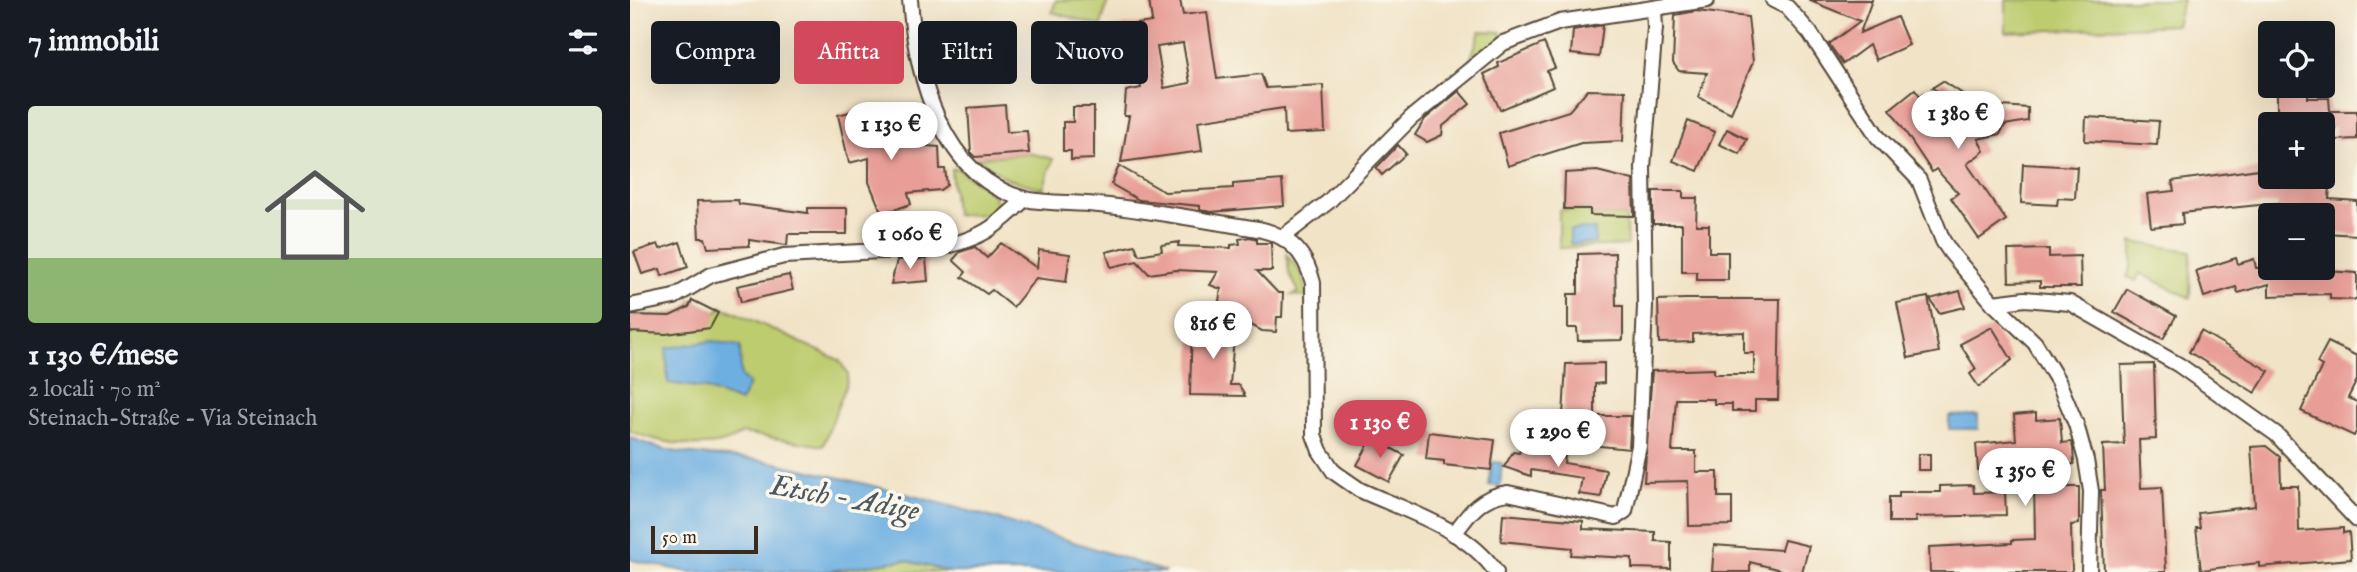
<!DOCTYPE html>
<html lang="it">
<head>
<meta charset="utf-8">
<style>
	body { margin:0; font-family:"IM FELL English",serif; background:#20242c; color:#f1f3f6; height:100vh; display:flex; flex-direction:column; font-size:26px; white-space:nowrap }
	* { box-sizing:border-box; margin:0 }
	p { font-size:23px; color:#9ea1a6 }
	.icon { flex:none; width:38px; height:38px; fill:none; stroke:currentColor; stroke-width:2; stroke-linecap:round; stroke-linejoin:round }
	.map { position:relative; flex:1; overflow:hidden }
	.panel { display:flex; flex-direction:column; background:#171b24; width:630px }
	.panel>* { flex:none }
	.banner { position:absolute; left:21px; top:21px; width:665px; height:63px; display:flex; gap:14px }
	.fabs { position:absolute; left:1628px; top:21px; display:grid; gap:14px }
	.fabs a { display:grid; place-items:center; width:77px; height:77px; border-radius:7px; background:#171b24; box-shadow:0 7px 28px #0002; font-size:35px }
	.scale { position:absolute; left:21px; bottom:18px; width:107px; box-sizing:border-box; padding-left:7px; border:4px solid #3b2a1e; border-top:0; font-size:19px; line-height:24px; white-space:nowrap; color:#3b2a1e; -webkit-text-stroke:5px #fbf7ec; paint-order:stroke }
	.price { position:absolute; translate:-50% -60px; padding:0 16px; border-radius:24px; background:#fff; color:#222; font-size:23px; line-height:46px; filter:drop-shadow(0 2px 4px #0008) }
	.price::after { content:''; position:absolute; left:50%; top:42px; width:21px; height:16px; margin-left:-10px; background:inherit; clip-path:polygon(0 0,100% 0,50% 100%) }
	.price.selected { background:#d1495b; color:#fff }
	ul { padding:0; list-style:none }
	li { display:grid; align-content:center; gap:14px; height:371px; padding:0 28px }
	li+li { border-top:2px solid #363941 }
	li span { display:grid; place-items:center; height:217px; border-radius:7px; color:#555 }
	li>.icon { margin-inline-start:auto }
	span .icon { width:126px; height:126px; fill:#fffc; stroke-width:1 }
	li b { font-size:30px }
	h2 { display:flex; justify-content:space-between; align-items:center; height:84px; padding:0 28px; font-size:30px }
	.pill { padding:0 24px; border-radius:7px; background:#171b24; box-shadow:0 7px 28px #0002; font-size:24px; line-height:63px }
	.pill.selected { background:#d1495b; color:#fff }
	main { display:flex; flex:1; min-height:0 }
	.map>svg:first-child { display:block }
	.green { fill:#bdcc6e; stroke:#7c7b46; stroke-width:2 }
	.water { fill:#6dafe1; stroke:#546c80; stroke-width:2 }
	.building { fill:#e89e96; fill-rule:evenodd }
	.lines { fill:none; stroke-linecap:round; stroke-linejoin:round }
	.minor-casing { stroke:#564637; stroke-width:18 }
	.minor { stroke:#fff; stroke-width:14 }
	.labels { text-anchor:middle; stroke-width:7; stroke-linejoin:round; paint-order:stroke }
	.water-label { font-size:30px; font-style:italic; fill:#4c5962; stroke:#fbf7ec }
</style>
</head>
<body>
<main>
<section class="panel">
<h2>7 immobili<svg class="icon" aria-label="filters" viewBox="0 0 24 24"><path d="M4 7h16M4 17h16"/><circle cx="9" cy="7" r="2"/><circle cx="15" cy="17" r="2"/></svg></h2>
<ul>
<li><span style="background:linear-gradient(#dfe7d0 70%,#8fb573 0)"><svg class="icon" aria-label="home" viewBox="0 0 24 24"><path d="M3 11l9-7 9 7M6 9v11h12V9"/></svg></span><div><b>1 130 €/mese</b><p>2 locali · 70 m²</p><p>Steinach-Straße - Via Steinach</p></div></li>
</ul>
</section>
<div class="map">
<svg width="1727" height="572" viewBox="0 0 1727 572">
	<rect width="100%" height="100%" fill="#fbf7ec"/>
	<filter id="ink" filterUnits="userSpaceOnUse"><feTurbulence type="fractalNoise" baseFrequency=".0143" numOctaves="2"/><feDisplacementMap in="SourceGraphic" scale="14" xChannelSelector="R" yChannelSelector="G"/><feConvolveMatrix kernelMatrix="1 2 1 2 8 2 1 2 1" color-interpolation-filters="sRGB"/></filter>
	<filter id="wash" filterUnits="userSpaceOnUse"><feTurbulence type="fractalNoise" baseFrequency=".00686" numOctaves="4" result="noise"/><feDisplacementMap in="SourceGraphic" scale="28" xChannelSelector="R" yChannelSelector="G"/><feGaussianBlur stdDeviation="1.57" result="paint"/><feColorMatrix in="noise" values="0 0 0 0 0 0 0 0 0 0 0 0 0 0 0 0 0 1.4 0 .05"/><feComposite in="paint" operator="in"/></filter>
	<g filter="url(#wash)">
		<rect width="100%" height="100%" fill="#f1e3c6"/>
		<g class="green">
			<path d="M 426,0 L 478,0 L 471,26 L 422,12 Z"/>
			<path d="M 1376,0 L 1553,0 L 1546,25 L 1376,32 Z"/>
			<path d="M 850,31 L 871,32 L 872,39 L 838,67 Z"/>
			<path d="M 399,153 L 423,159 L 413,189 L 378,179 L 347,158 Z"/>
			<path d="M 328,168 C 340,182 367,188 368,209 L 364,214 L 325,215 L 321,169 Z"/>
			<path d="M 960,209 L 960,215 L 996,216 L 997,245 L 929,248 L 929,210 Z"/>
			<path d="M 1502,242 L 1561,251 L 1560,298 L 1510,273 L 1506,281 L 1497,277 L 1502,265 Z"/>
			<path d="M 657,255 L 673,275 L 677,297 L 662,295 L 669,292 L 659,273 Z"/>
			<path d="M 62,300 L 87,313 L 90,307 L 100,310 L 209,360 L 218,374 L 217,382 L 193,446 L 112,433 C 85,455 30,443 0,431 L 0,314 C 20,315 52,322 62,300 Z"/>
			<path d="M 274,560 L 320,572 L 193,572 Z"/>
		</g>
		<g class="water">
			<path d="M 965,229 L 965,243 L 940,244 L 940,230 Z"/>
			<path d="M 82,341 L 110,346 L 111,377 L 119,384 L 110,402 L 73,388 L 38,383 L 36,348 Z"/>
			<path d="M 1348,415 L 1348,429 L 1319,429 L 1319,416 Z"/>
			<path d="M 0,437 C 45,460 97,453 146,463 C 277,492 408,528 535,572 L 320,572 L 274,560 L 193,572 L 59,572 L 6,561 L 0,559 Z"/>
			<path d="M 862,462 L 872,463 L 870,486 L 859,485 Z"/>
		</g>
		<g id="blocks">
			<g class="building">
				<path d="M 519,0 L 550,0 L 553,15 L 577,12 L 587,79 L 631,74 L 636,88 L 693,85 L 695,132 L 655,134 L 654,108 L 568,121 L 572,151 L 491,162 L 499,116 L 494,116 L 496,91 L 511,88 L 505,50 L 488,52 L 484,27 L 522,22 ZM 553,43 L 560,83 L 534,88 L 527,47 Z"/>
				<path d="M 1178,0 L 1242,0 L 1230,33 L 1267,17 L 1279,45 L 1246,60 L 1239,45 L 1213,64 L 1199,44 L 1230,21 Z"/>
				<path d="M 1066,11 L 1118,17 L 1123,62 L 1101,113 L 1068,97 L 1077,73 L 1049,71 L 1043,63 L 1045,15 Z"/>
				<path d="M 973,25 L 969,57 L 941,54 L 943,30 Z"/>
				<path d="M 914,43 L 925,68 L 917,71 L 923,87 L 870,110 L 854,74 L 869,67 L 868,63 Z"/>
				<path d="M 1313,81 L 1339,98 L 1334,106 L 1302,88 Z"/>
				<path d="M 1285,89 L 1290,96 L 1294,93 L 1321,134 L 1330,123 L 1338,126 L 1341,110 L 1346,104 L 1398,108 L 1398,121 L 1375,125 L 1370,134 L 1348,139 L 1354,151 L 1337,164 L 1376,220 L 1349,239 L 1321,198 L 1328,193 L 1306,169 L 1302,172 L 1260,109 Z"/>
				<path d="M 957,90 L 995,91 L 993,141 L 951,143 L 878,166 L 869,133 L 939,111 Z"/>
				<path d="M 829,91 L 840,104 L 813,126 L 812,135 L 797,142 L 785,135 L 795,119 Z"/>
				<path d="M 1647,91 L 1678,91 L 1678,98 L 1699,98 L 1700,111 L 1727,111 L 1727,139 L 1705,140 L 1705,127 L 1692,128 L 1692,124 L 1647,121 Z"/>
				<path d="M 375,105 L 377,132 L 397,131 L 399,153 L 345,157 L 341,153 L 338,108 Z"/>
				<path d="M 443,107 L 464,107 L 464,159 L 441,160 L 441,151 L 433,151 L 433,122 L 443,122 Z"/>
				<path d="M 235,108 L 238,120 L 252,116 L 259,148 L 270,144 L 309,147 L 310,169 L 315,169 L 317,185 L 310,190 L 278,193 L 281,204 L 252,214 L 239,182 L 239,158 L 219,163 L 208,115 Z"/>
				<path d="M 1456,117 L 1529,121 L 1527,145 L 1455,141 Z"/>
				<path d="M 1058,121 L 1085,132 L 1068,171 L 1043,161 Z"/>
				<path d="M 1097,129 L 1117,139 L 1110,154 L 1089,144 Z"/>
				<path d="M 768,145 L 776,154 L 752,175 L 746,168 Z"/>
				<path d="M 1393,164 L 1447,167 L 1445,199 L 1428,198 L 1427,205 L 1391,203 Z"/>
				<path d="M 489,166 L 535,192 L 603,188 L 603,184 L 652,180 L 654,206 L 581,212 L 570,210 L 570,206 L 509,200 L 481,184 Z"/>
				<path d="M 1636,168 L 1637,182 L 1700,186 L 1699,199 L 1727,201 L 1727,235 L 1695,233 L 1696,217 L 1692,215 L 1647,214 L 1648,203 L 1552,213 L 1553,224 L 1521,227 L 1517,194 L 1544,191 L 1542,181 Z"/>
				<path d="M 967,171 L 1003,180 L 1004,216 L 960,215 L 960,209 L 934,209 L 935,173 Z"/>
				<path d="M 1023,191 L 1053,191 L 1053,198 L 1067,198 L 1066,225 L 1079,225 L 1079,252 L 1098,252 L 1098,280 L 1067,280 L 1067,272 L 1052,272 L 1052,224 L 1023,224 Z"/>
				<path d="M 108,200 L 109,204 L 178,213 L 178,208 L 217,208 L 217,234 L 158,234 L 157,245 L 119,240 L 119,246 L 78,248 L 75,238 L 69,238 L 67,201 Z"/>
				<path d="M 620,237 L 627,239 L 627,243 L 641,243 L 642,271 L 627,271 L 648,293 L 653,293 L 652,317 L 647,317 L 646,332 L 632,331 L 588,307 L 591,289 L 580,285 L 588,272 L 546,270 L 519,274 L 507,261 L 481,267 L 476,252 L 505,245 L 509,255 L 532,251 L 531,245 L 549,242 L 548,246 L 601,248 L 601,245 L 610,244 L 609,239 Z"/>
				<path d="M 50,242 L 58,267 L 32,276 L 30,269 L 12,274 L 4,252 L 28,244 L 30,249 Z"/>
				<path d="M 371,243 L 407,268 L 409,250 L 440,254 L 436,282 L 406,278 L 383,307 L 362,290 L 357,294 L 332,277 L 336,272 L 323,260 L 330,252 L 345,247 L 357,258 Z"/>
				<path d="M 1419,249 L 1419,257 L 1450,256 L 1451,287 L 1410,287 L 1410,281 L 1379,282 L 1378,250 Z"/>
				<path d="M 985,253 L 986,306 L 993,306 L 993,340 L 948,341 L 947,328 L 938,328 L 938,294 L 948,294 L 948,254 Z"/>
				<path d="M 1606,258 L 1608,264 L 1624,259 L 1626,268 L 1697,268 L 1697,271 L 1727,273 L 1727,300 L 1700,299 L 1700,294 L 1639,296 L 1639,284 L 1608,293 L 1606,287 L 1574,297 L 1566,271 Z"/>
				<path d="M 296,259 L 298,281 L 261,284 L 267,260 Z"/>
				<path d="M 159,275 L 163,290 L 111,302 L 107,286 Z"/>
				<path d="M 1497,289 L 1546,316 L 1533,339 L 1484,312 Z"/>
				<path d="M 1330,291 L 1335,307 L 1309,313 L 1300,299 Z"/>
				<path d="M 1298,297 L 1309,352 L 1278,358 L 1267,303 Z"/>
				<path d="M 1055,299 L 1150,299 L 1148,400 L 1125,400 L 1125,411 L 1102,411 L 1102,404 L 1084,404 L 1084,399 L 1046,399 L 1042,451 L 1066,451 L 1066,472 L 1088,472 L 1088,497 L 1102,497 L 1102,525 L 1059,526 L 1058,481 L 1014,482 L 1022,371 L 1084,369 L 1084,374 L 1124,374 L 1124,353 L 1114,353 L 1114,332 L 1063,334 L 1063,342 L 1029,343 L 1028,300 Z"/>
				<path d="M 62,300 L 88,313 L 80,328 L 36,334 L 0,332 L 0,315 L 40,316 L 59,307 Z"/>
				<path d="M 562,324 L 605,325 L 600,385 L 609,385 L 615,396 L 560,395 Z"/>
				<path d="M 1362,327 L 1382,360 L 1349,387 L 1340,374 L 1346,369 L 1330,344 Z"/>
				<path d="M 1571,331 L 1639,371 L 1625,393 L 1559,352 Z"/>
				<path d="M 1698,342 L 1727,356 L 1727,380 L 1718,398 L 1727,402 L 1727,430 L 1724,436 L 1671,411 L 1692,366 L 1687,363 Z"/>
				<path d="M 974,363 L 974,383 L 965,384 L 965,416 L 1001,416 L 999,449 L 941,443 L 939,423 L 933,416 L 936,364 Z"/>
				<path d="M 1524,364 L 1526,439 L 1509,440 L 1511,488 L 1532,487 L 1536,572 L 1474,572 L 1471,490 L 1475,490 L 1473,445 L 1494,444 L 1491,365 Z"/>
				<path d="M 1406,413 L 1406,420 L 1430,418 L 1432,443 L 1441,442 L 1443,448 L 1444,464 L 1423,466 L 1424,487 L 1449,487 L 1449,524 L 1441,525 L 1442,572 L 1300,572 L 1299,547 L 1382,543 L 1382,540 L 1405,539 L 1404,480 L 1414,479 L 1411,453 L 1383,456 L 1384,467 L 1348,470 L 1346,444 L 1386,440 L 1384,415 Z"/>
				<path d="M 799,432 L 865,440 L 861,470 L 814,465 L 814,461 L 796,459 Z"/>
				<path d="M 742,438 L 774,455 L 759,482 L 727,465 Z"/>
				<path d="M 1636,446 L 1650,457 L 1651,486 L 1668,486 L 1669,531 L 1713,528 L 1713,533 L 1719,532 L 1721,559 L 1629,567 L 1629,563 L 1571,570 L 1566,528 L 1570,528 L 1568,513 L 1625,506 L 1621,447 Z"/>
				<path d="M 891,448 L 935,454 L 934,463 L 976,470 L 971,497 L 949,494 L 952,478 L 901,470 L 901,476 L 874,467 L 883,452 L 889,453 Z"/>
				<rect x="1288" y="454" width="12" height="16"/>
				<path d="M 1343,485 L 1344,493 L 1375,492 L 1376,515 L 1285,517 L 1286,522 L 1259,522 L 1259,497 L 1269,497 L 1269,492 L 1310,492 L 1310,486 Z"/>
				<path d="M 873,514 L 953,521 L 953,529 L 1025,532 L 1025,541 L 1041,542 L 1041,569 L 1002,568 L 1002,558 L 941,555 L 942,548 L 871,541 Z"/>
				<path d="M 1154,540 L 1179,546 L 1172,572 L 1159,572 L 1120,562 L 1120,572 L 1082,572 L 1084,545 L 1151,550 Z"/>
			</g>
		</g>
	</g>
	<g filter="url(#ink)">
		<use href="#blocks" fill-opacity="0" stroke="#564637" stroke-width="2"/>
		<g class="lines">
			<defs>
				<g id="minor">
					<path d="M 280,0 C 286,75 311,177 395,199 C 418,204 445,202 469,205 C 520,210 571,220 622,228 C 656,233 675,250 683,283 L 684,435 L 690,451 L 704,472 L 730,490 C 776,511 836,528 866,572"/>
					<path d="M 1143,0 L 1157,7 L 1180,33 L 1248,137 L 1289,180 L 1313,241 L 1321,253 L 1363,303 L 1405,343 L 1428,381 L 1446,424 L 1456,460 L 1461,491 L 1459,572"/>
					<path d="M 654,236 L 698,202 L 781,118 L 873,43 L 930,22 L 1077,0"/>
					<path d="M 1363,303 L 1395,299 L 1440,303 L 1549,365 L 1646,434 L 1727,520"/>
					<path d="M 0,306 L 44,297 L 81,275 L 154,256 L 308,248 C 353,238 363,229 395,199"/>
					<path d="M 824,534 C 839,513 851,496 878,493 L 986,517 L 995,511 L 1009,446 L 1015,306 L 1013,167 L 1025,28 L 1024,8"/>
				</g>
			</defs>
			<use href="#minor" class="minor-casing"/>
			<use href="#minor" class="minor"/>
		</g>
	</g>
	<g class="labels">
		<g class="water-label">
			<text transform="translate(215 497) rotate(10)" y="10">Etsch - Adige</text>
		</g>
	</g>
</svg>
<div class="fabs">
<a><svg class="icon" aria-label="locate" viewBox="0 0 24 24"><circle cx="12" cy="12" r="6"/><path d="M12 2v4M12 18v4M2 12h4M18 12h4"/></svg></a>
<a>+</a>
<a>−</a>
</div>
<div class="scale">50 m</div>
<b class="price" style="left:1328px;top:151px">1 380 €</b>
<b class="price" style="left:261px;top:162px">1 130 €</b>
<b class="price" style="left:280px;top:271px">1 060 €</b>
<b class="price" style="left:583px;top:361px">816 €</b>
<b class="price selected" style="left:750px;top:460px">1 130 €</b>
<b class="price" style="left:928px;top:469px">1 290 €</b>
<b class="price" style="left:1395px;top:508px">1 350 €</b>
<div class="banner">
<a class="pill">Compra</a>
<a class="pill selected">Affitta</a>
<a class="pill">Filtri</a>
<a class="pill">Nuovo</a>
</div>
</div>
</main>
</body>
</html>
